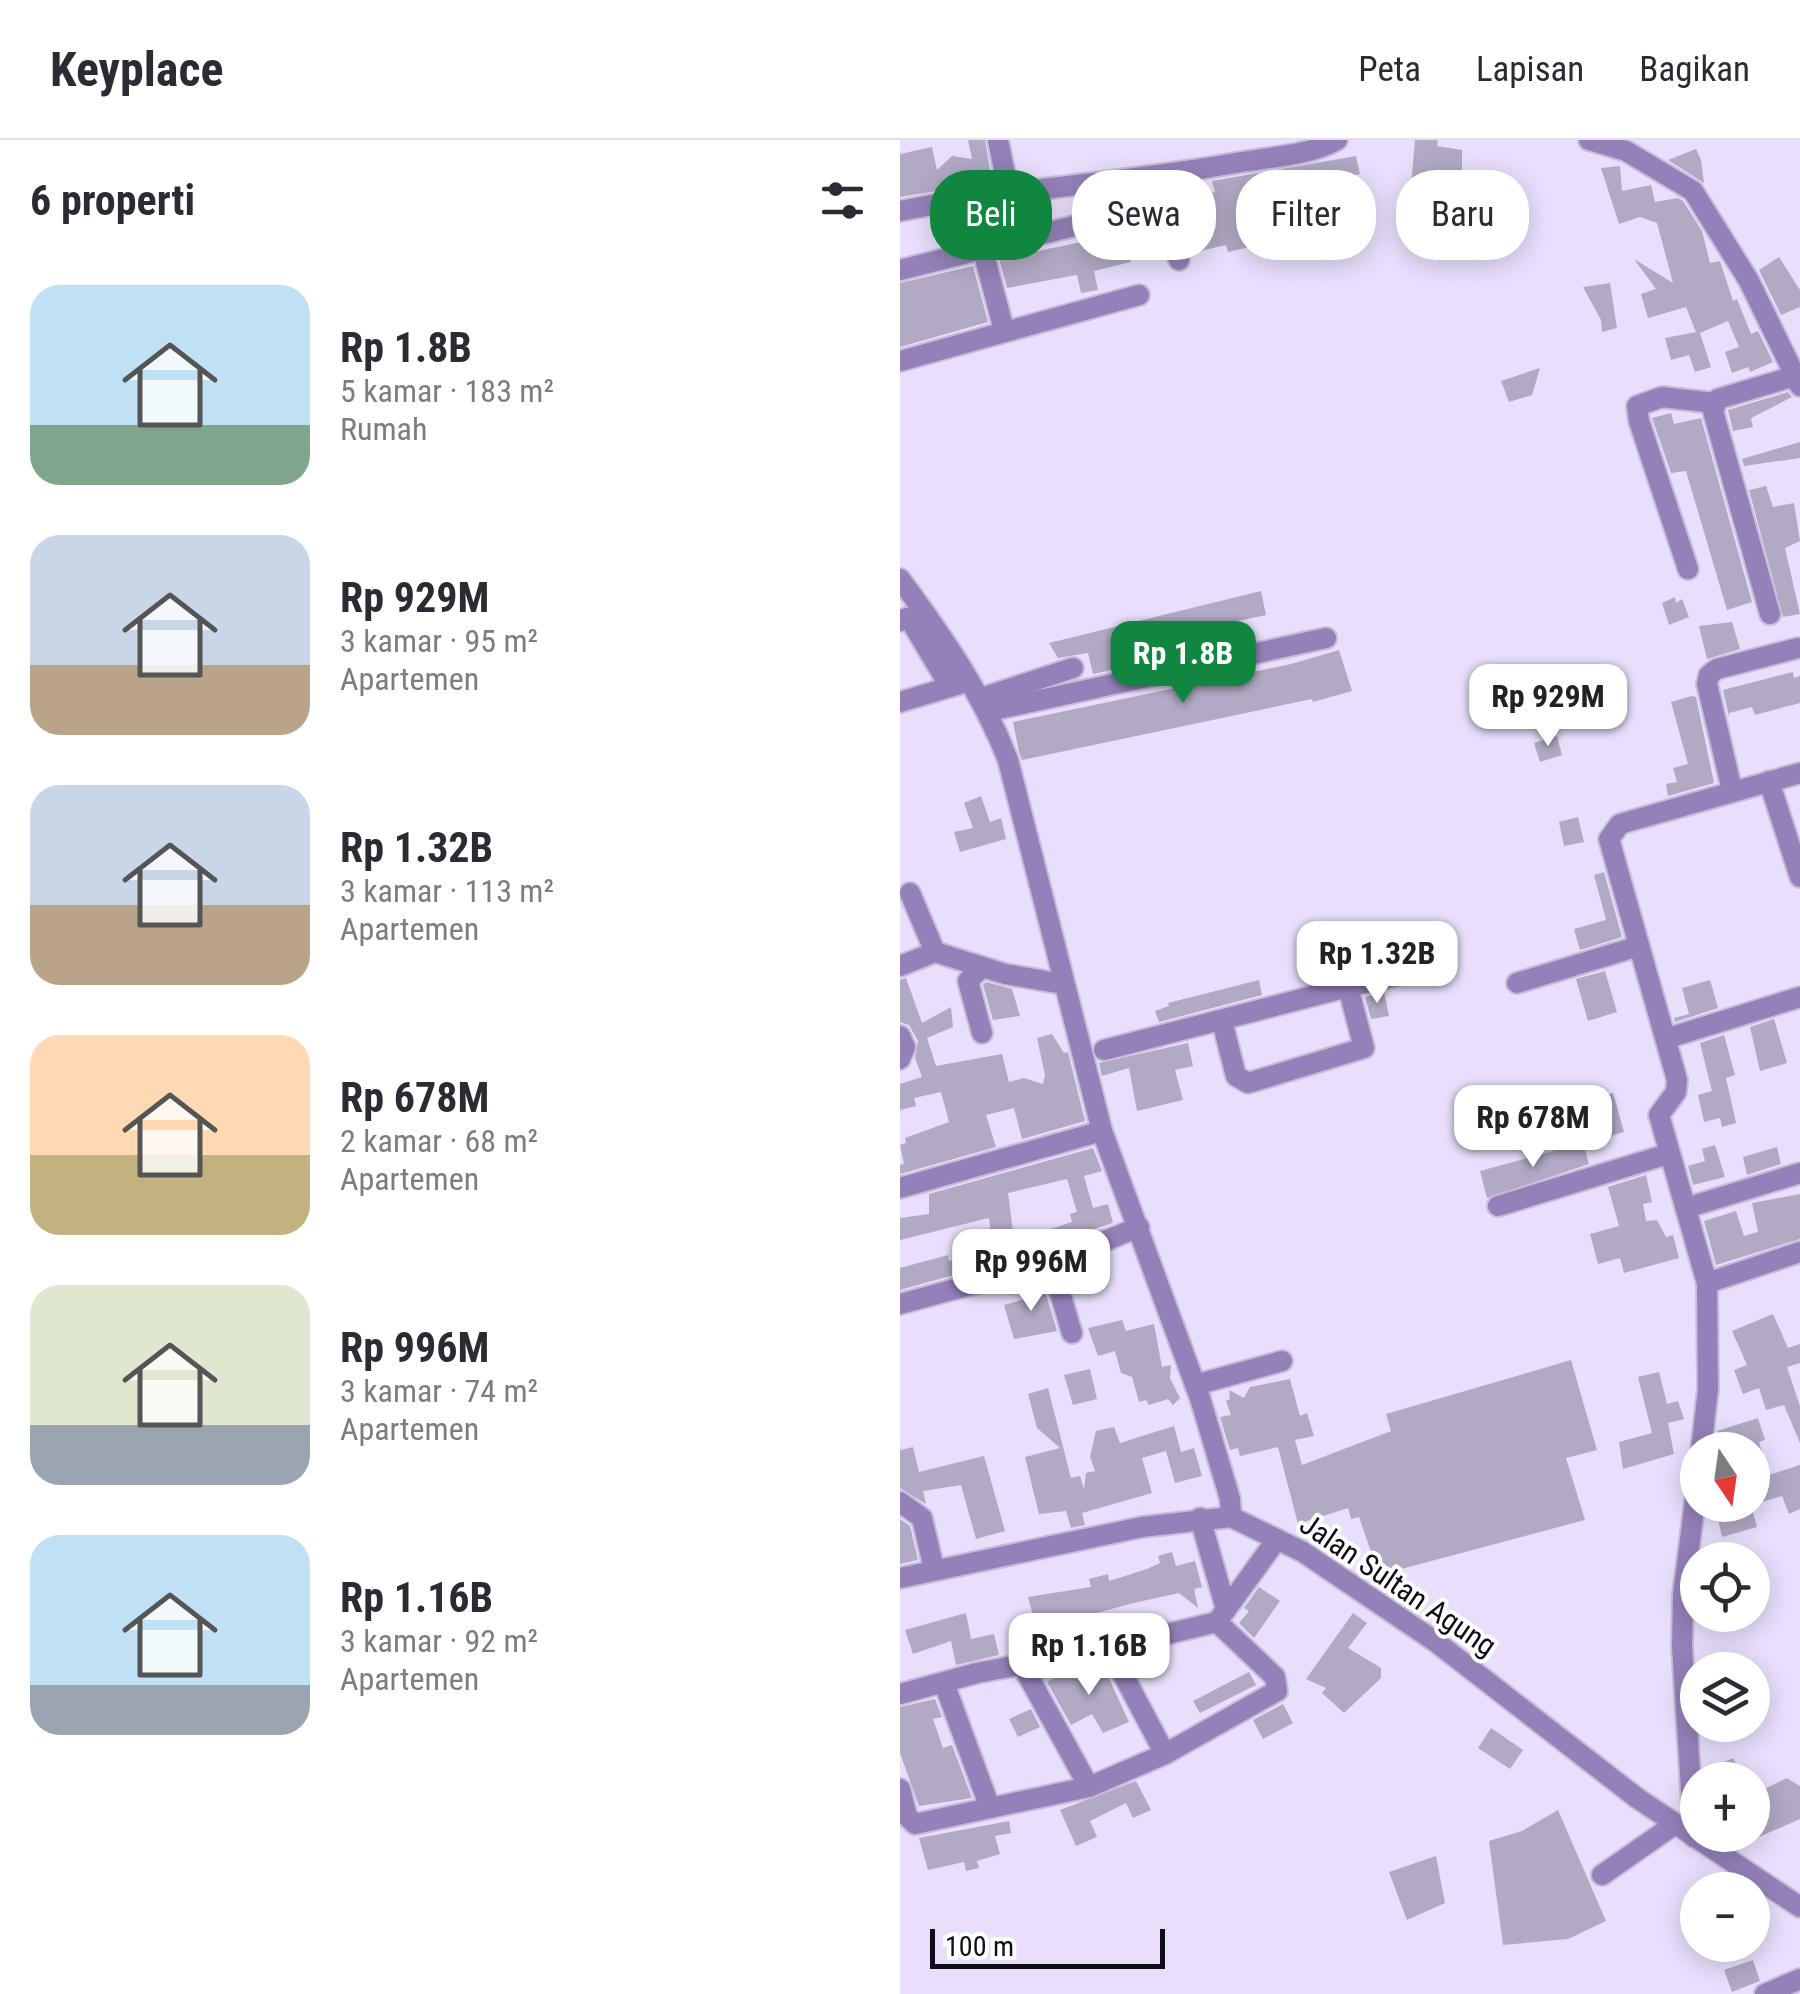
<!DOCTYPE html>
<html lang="id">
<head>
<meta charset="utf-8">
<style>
	body { margin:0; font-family:"Roboto Condensed",sans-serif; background:#f2f2f3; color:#2b2b33; height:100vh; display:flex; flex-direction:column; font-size:38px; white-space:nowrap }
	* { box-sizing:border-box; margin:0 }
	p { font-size:32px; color:#7c7c81 }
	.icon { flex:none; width:55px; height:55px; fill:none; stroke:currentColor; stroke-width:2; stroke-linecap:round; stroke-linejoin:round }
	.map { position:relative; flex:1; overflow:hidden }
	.side { display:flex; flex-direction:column; background:#fff; width:900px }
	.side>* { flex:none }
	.guide { position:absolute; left:30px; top:30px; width:720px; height:90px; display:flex; gap:20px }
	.needle { width:65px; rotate:167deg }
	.tools { position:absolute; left:780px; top:1292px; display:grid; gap:20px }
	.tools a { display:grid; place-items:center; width:90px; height:90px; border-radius:50%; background:#fff; box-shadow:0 5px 25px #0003; font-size:50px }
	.scale { position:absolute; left:30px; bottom:25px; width:235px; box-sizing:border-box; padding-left:10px; border:5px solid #100d16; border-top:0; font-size:28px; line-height:35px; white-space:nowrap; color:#100d16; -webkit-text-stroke:8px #fff; paint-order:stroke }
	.price { position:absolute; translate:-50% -85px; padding:0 22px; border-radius:20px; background:#fff; color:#222; font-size:32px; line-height:65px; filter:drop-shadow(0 2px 5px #0008) }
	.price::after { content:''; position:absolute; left:50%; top:60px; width:30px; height:22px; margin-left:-15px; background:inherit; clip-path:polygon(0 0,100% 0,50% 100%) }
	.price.on { background:#118640; color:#fff }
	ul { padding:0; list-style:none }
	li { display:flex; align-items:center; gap:30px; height:250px; padding:0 30px }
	li span { display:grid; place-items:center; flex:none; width:280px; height:200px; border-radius:30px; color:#555 }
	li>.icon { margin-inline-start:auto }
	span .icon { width:120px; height:120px; fill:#fffc; stroke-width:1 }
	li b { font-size:42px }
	h2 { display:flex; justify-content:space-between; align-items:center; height:120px; padding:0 30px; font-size:42px }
	.tag { padding:0 35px; border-radius:40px; background:#fff; box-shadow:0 5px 25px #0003; font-size:35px; line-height:90px }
	.tag.on { background:#118640; color:#fff }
	header { display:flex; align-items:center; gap:60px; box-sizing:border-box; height:140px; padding:0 50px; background:#fff; border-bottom:2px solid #e1e1e2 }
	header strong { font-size:48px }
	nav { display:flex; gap:55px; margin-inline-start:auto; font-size:35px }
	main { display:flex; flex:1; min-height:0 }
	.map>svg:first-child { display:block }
	.building { fill:#b2a9c5 }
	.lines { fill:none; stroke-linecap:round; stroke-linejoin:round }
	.minor-casing { stroke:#c6bdd8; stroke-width:24 }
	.minor { stroke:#9581b9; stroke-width:20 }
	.labels { text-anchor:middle; stroke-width:8; stroke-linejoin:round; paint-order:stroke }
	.street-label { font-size:30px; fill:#100d16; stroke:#fff }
</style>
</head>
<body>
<header>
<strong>Keyplace</strong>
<nav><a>Peta</a><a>Lapisan</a><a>Bagikan</a></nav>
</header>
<main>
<section class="side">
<h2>6 properti<svg class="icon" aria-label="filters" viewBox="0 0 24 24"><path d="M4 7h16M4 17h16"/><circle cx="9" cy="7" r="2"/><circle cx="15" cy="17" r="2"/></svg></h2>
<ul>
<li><span style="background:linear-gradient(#bfe0f5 70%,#7fa58c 0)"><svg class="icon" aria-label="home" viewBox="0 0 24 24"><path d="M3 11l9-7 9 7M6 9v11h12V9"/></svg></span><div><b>Rp 1.8B</b><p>5 kamar · 183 m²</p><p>Rumah</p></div></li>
<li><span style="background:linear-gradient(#c9d6e8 65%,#b9a48a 0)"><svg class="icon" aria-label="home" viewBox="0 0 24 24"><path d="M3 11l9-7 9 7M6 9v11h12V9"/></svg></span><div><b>Rp 929M</b><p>3 kamar · 95 m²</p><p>Apartemen</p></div></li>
<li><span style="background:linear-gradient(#c9d6e8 60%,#b9a48a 0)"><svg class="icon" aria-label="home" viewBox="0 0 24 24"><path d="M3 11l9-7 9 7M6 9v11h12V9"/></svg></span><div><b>Rp 1.32B</b><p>3 kamar · 113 m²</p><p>Apartemen</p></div></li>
<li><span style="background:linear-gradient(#ffd9b3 60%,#c2b280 0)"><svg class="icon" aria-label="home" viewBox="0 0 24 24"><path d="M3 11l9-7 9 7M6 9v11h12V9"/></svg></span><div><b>Rp 678M</b><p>2 kamar · 68 m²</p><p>Apartemen</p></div></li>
<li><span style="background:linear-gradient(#dfe7d0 70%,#9aa5b1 0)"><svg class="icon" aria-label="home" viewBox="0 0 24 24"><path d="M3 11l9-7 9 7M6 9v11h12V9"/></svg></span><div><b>Rp 996M</b><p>3 kamar · 74 m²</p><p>Apartemen</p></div></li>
<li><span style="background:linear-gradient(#bfe0f5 75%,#9aa5b1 0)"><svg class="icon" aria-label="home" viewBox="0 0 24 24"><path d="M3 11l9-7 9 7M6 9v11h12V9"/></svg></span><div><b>Rp 1.16B</b><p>3 kamar · 92 m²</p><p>Apartemen</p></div></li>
</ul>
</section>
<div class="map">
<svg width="900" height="1854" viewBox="0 0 900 1854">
	<rect width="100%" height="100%" fill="#e9dffd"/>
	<g class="building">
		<path d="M 68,0 L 85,0 L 92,42 L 0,57 L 0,14 L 32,7 L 37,30 L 52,16 L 72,19 Z"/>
		<path d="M 515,0 L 538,0 L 537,6 L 562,10 L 562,45 L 530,42 L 528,58 L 533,76 L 508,80 Z"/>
		<path d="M 796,9 L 801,20 L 804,43 L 768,20 Z"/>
		<path d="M 456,16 L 460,34 L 356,63 L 367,103 L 328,112 L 326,105 L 291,113 L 268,49 L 289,44 L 292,57 L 315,52 L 312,41 Z"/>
		<path d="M 720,26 L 722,51 L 751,45 L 755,62 L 778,58 L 783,61 L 802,91 L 810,123 L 820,121 L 833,161 L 837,159 L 851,194 L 858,191 L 873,222 L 850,232 L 848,227 L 832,233 L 825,212 L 839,207 L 828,181 L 800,193 L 811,227 L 795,232 L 789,215 L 771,220 L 765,198 L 796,192 L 786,167 L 748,178 L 741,154 L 756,149 L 734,119 L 773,143 L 757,83 L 740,77 L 719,84 L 701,28 Z"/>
		<path d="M 105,68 L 109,81 L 84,88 L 74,72 Z"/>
		<path d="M 225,93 L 231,122 L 194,131 L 198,150 L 181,153 L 177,135 L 107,148 L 99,119 Z"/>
		<path d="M 879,117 L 900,150 L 900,167 L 881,175 L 859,130 Z"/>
		<path d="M 73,126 L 88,182 L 0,207 L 0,143 Z"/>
		<path d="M 710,143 L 717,188 L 702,192 L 701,180 L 683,147 Z"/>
		<path d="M 640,228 L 632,255 L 609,262 L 601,241 Z"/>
		<path d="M 888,252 L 892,257 L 851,278 L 853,287 L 833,291 L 828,270 Z"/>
		<path d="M 771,273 L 774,284 L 801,278 L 852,462 L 827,470 L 786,331 L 771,333 L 752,278 Z"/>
		<path d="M 900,302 L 900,318 L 844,326 L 842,319 Z"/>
		<path d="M 866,346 L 873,367 L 894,363 L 900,401 L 885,408 L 900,474 L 883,477 L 849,350 Z"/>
		<path d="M 361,451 L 366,475 L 267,496 L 273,517 L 193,534 L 188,513 L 158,518 L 149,503 Z"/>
		<path d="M 775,457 L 776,463 L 782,459 L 789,477 L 769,485 L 762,463 Z"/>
		<path d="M 832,482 L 840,509 L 807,519 L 799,486 Z"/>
		<path d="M 439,510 L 452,551 L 413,562 L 412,559 L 122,620 L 119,612 L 113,582 L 391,524 Z"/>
		<path d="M 893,532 L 894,538 L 900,536 L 900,563 L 855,575 L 852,567 L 829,573 L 829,577 L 823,550 Z"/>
		<path d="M 792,556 L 796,557 L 814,643 L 768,656 L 766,644 L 777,642 L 773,628 L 788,624 L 771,562 Z"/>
		<path d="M 657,596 L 662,615 L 640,622 L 634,603 Z"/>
		<path d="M 81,656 L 90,682 L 101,678 L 106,699 L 60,712 L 54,692 L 73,688 L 64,663 Z"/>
		<path d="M 678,677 L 684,702 L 664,706 L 659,682 Z"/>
		<path d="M 704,732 L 722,797 L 680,810 L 674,789 L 706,780 L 694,735 Z"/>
		<path d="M 532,795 L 536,811 L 470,827 L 466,813 Z"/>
		<path d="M 705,831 L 717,872 L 688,881 L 676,839 Z"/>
		<path d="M 6,838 L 22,883 L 51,867 L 53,887 L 27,898 L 36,926 L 102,914 L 109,942 L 124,938 L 143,944 L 145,935 L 137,898 L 152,894 L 164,913 L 168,912 L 185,981 L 122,999 L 114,968 L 86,975 L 96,1007 L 0,1034 L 0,1025 L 4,1024 L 0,1005 L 6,1003 L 5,998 L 49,982 L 41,952 L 14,958 L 16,966 L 0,970 L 0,944 L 22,937 L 15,918 L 18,901 L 9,885 L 0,882 L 0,840 Z"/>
		<path d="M 359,840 L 362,855 L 259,882 L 255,871 L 269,866 L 268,863 Z"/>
		<path d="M 810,840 L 818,868 L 775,882 L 774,878 L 789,874 L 782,848 Z"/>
		<path d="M 86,842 L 112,849 L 120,876 L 93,880 L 83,845 Z"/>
		<path d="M 484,852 L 489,876 L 471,879 L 465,857 Z"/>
		<path d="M 874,879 L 887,923 L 860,931 L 850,887 Z"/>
		<path d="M 824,895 L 835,935 L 826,938 L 836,983 L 822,987 L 820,978 L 804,982 L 798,955 L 812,951 L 800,903 Z"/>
		<path d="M 288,903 L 293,926 L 275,930 L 283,960 L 237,971 L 229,928 L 202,936 L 199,923 Z"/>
		<path d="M 713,953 L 724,992 L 699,999 L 687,960 Z"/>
		<path d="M 683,1003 L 689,1024 L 587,1058 L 580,1031 Z"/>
		<path d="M 815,1005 L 825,1037 L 793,1045 L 788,1026 L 805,1021 L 802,1009 Z"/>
		<path d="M 877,1007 L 881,1024 L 847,1035 L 843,1017 Z"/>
		<path d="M 193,1008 L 202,1031 L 184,1036 L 193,1068 L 208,1064 L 213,1083 L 161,1100 L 162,1104 L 138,1112 L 133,1095 L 172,1082 L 170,1074 L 177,1072 L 167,1039 L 108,1053 L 114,1099 L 92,1102 L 89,1078 L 0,1100 L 0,1078 L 29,1074 L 29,1054 Z"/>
		<path d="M 746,1035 L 752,1062 L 743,1064 L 746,1081 L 757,1080 L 766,1097 L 773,1095 L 779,1118 L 724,1133 L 720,1118 L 698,1124 L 690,1094 L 719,1086 L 708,1047 Z"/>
		<path d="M 900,1054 L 900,1099 L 816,1125 L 804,1081 L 836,1071 L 844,1096 L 858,1092 L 852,1063 Z"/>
		<path d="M 48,1115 L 49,1121 L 72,1116 L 75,1129 L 0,1150 L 0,1128 Z"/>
		<path d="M 142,1140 L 157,1191 L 114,1199 L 104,1165 L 135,1156 L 130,1143 Z"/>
		<path d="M 873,1174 L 888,1208 L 900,1204 L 900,1223 L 887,1227 L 900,1266 L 900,1303 L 884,1265 L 866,1270 L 859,1248 L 843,1254 L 834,1230 L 847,1225 L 832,1191 Z"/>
		<path d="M 222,1180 L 226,1191 L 254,1184 L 262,1227 L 271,1225 L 270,1238 L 280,1258 L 273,1265 L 268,1259 L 249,1265 L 246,1260 L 239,1262 L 232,1237 L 221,1233 L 215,1211 L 198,1216 L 188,1188 Z"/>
		<path d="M 671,1220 L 697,1310 L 666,1318 L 685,1380 L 479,1435 L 459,1377 L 451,1379 L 448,1368 L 398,1384 L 378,1307 L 340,1316 L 338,1308 L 330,1310 L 320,1277 L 331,1275 L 326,1261 L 330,1259 L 329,1250 L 344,1258 L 350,1247 L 390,1239 L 400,1276 L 407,1273 L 414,1296 L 395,1300 L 402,1325 L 491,1291 L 486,1274 Z"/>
		<path d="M 190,1229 L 197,1259 L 173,1265 L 164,1235 Z"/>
		<path d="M 759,1232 L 767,1264 L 778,1261 L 784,1279 L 768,1283 L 774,1314 L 723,1329 L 719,1302 L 752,1293 L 738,1237 Z"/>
		<path d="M 148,1248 L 171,1338 L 180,1336 L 184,1349 L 186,1333 L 195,1331 L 190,1317 L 196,1291 L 214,1287 L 220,1303 L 274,1286 L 281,1312 L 294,1308 L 302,1336 L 275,1343 L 266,1311 L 242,1318 L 252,1353 L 182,1373 L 185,1385 L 171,1388 L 166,1371 L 139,1374 L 125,1317 L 160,1308 L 137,1288 L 128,1254 Z"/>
		<path d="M 858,1278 L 865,1300 L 859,1302 L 869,1335 L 900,1325 L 900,1369 L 889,1374 L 882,1356 L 852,1365 L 852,1304 L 822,1310 L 817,1291 Z"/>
		<path d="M 13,1307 L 19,1332 L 84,1316 L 105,1391 L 76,1399 L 61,1345 L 23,1351 L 26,1364 L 0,1348 L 0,1310 Z"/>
		<path d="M 815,1365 L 851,1365 L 857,1387 L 822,1397 Z"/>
		<path d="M 0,1379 L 10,1386 L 18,1420 L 0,1424 Z"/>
		<path d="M 272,1412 L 276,1426 L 295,1421 L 302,1447 L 294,1449 L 298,1468 L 279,1453 L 234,1463 L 177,1478 L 182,1499 L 138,1507 L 136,1501 L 140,1500 L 128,1457 L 191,1447 L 189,1439 L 208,1434 L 209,1441 L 247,1429 L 260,1423 L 258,1416 Z"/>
		<path d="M 359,1447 L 380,1461 L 354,1498 L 339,1483 L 349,1471 L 344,1468 Z"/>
		<path d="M 66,1473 L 71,1499 L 94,1494 L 99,1515 L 56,1525 L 51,1501 L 13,1514 L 5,1490 Z"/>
		<path d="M 453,1473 L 467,1483 L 448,1508 L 481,1528 L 481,1538 L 444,1573 L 422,1553 L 426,1548 L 406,1539 Z"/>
		<path d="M 202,1523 L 229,1582 L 203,1593 L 192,1574 L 171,1585 L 147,1542 L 164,1533 L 165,1536 Z"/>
		<path d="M 349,1532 L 356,1545 L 300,1573 L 293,1561 Z"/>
		<path d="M 35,1559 L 42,1577 L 33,1579 L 43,1608 L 52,1605 L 72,1658 L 19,1666 L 0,1613 L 0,1567 Z"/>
		<path d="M 383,1564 L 393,1583 L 363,1599 L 353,1580 Z"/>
		<path d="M 131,1569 L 140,1587 L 118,1597 L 109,1579 Z"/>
		<path d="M 591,1588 L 623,1610 L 610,1629 L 578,1608 Z"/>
		<path d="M 833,1618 L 842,1634 L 831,1640 L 804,1640 L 804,1632 Z"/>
		<path d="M 887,1638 L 900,1646 L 900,1679 L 852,1700 L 852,1655 Z"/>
		<path d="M 236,1641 L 251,1670 L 233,1678 L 226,1663 L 190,1681 L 197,1697 L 176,1706 L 160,1670 Z"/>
		<path d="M 658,1670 L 706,1781 L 668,1799 L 603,1805 L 589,1701 L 622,1691 Z"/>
		<path d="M 109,1681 L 111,1693 L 95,1696 L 100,1714 L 77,1721 L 79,1728 L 66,1731 L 64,1722 L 28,1730 L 19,1698 Z"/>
		<path d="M 536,1716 L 545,1763 L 507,1780 L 489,1732 Z"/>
		<path d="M 853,1820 L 860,1841 L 832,1852 L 824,1830 Z"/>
	</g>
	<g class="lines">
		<defs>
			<g id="minor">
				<path d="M 98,0 L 109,54"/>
				<path d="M 689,0 L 726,11 L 793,51 L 849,141 L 900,246"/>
				<path d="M 247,38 L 279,120"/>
				<path d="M 0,71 C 112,48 228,43 341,22 C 372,17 410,15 437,0"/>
				<path d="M 83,111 L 104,190"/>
				<path d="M 0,130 L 198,80"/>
				<path d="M 0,221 L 239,155"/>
				<path d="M 788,429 L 739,281 L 737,266 L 762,257 L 814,263"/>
				<path d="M 0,439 C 43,497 82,553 108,620 L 202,991 L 300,1258 L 330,1359 L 331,1377"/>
				<path d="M 870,474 L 813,271 L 818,259 L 895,236"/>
				<path d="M 0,481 L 7,478 L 12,483 L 50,547"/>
				<path d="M 81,558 L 173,528"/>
				<path d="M 0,562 L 60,544"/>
				<path d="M 89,571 L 426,498"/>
				<path d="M 869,641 L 900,737"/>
				<path d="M 832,650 L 807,544 L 809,535 L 817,529 L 898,508"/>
				<path d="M 10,753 L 35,812"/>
				<path d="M 0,826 L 35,812 L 105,834 L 163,844"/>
				<path d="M 82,827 L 68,841 L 82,893"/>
				<path d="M 617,843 L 739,806"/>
				<path d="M 448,847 L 546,823"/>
				<path d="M 0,896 L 5,907 L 0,919"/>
				<path d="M 768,898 L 900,857"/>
				<path d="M 204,910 L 448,847 L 464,908 L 348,943 L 336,936 L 322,881"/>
				<path d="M 0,1048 L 202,991"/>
				<path d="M 598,1066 L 768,1014"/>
				<path d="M 786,1068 L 900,1033"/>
				<path d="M 151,1123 L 172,1193"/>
				<path d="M 807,1143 L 900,1112"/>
				<path d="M 0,1164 L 151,1123 L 239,1087"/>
				<path d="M 295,1245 L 382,1221"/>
				<path d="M 801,1310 L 808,1249 L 807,1143 L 759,975 L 776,952 L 777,940 L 709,699 L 720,684 L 900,633"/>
				<path d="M 0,1362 L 22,1378 L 34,1429"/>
				<path d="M 300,1378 L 326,1469"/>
				<path d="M 0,1438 L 242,1387 L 331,1377 L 403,1412 L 536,1502 L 737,1658 L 900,1767"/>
				<path d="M 209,1508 L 265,1614"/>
				<path d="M 121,1523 L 189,1647"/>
				<path d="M 44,1543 L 90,1668"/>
				<path d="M 0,1554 L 77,1533 L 209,1508 L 317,1482 L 377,1399"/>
				<path d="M 0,1649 L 7,1676 L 15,1684 L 189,1647 L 265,1614 L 377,1551 L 375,1537 L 317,1482"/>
				<path d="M 794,1697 L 782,1507 L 783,1455 L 798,1337"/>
				<path d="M 702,1735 L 775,1684"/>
				<path d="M 865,1854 L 900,1839"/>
			</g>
		</defs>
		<use href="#minor" class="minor-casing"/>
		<use href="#minor" class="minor"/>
	</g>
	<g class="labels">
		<g class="street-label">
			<text transform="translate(498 1445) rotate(34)" y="10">Jalan Sultan Agung</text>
		</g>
	</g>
</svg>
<div class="tools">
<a><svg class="needle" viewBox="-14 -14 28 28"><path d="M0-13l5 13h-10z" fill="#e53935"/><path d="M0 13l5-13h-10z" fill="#7c7c81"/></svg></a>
<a><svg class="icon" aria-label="locate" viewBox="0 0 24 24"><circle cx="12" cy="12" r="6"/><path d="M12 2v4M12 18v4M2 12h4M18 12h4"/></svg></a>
<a><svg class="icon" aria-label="layers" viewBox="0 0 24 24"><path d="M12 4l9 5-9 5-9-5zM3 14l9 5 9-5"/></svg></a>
<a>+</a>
<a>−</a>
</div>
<div class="scale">100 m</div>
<b class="price on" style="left:283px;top:566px">Rp 1.8B</b>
<b class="price" style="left:648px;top:609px">Rp 929M</b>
<b class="price" style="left:477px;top:866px">Rp 1.32B</b>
<b class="price" style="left:633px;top:1030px">Rp 678M</b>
<b class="price" style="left:131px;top:1174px">Rp 996M</b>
<b class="price" style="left:189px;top:1558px">Rp 1.16B</b>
<div class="guide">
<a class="tag on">Beli</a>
<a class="tag">Sewa</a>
<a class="tag">Filter</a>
<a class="tag">Baru</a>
</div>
</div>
</main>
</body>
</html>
